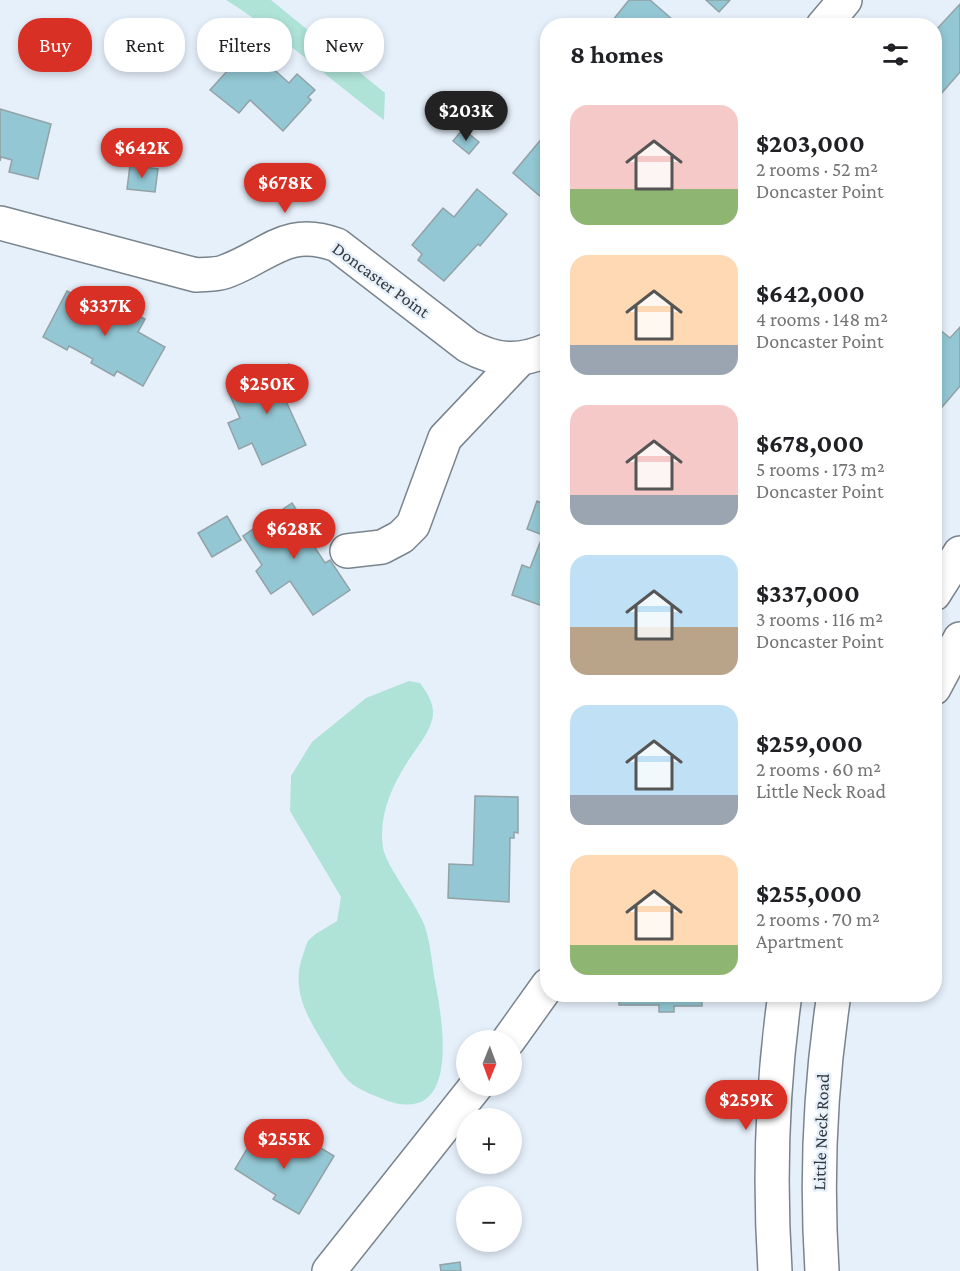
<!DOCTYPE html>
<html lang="en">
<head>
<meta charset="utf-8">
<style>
	body { margin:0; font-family:"Crimson Pro",serif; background:#f2f2f2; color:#202124; height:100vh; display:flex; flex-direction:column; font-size:22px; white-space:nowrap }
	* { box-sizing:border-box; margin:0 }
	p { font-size:20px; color:#757577 }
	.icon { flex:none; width:33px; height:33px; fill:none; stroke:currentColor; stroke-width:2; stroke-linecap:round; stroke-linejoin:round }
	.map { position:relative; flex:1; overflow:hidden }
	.sheet { position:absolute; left:540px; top:18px; width:402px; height:984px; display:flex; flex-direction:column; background:#fff; border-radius:24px; box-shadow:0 3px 9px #0003 }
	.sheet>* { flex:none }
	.banner { position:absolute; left:18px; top:18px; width:432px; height:54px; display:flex; gap:12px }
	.needle { width:39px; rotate:181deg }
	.controls { position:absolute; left:456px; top:1030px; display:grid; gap:12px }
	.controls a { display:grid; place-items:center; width:66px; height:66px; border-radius:50%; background:#fff; box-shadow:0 3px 9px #0003; font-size:30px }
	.price { position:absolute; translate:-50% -51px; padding:0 14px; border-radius:21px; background:#d93025; color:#fff; font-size:20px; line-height:39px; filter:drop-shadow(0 2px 3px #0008) }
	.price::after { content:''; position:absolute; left:50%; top:36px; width:18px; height:14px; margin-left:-9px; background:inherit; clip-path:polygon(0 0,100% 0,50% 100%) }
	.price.on { background:#222; color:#fff }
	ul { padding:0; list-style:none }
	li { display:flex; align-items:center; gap:18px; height:150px; padding:0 30px }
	li span { display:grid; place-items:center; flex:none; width:168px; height:120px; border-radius:18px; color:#555 }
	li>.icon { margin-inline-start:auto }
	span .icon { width:72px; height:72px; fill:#fffc; stroke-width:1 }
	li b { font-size:26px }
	h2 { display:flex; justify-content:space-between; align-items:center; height:72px; padding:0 30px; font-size:26px }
	.pill { padding:0 21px; border-radius:24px; background:#fff; box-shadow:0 3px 9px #0003; font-size:21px; line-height:54px }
	.pill.on { background:#d93025; color:#fff }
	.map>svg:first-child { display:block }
	.water { fill:#afe3d8 }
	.building { fill:#93c7d3; stroke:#93a2a6; stroke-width:1.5 }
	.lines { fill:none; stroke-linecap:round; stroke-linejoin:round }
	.minor-casing { stroke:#7a848d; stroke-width:36 }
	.minor { stroke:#fff; stroke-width:33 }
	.labels { text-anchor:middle; stroke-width:5; stroke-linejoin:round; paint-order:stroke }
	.street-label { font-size:18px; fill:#35393d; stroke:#e6f0fb }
</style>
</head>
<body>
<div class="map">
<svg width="960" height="1271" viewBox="0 0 960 1271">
	<rect width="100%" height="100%" fill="#e6f0fb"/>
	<g class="water">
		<path d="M 226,0 L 271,0 L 385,93 L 384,120 C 331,81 282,35 226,0 Z"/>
		<path d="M 409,681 L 420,683 C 428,694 436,706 432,720 C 429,732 419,745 412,755 C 393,783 378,814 383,848 C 386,866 417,904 425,927 C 430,942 432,960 434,976 C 443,1020 463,1133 380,1098 C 352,1086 349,1085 333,1059 C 314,1027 288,994 303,955 C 305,950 306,942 310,939 C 317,932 328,927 337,921 L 341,897 L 290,811 L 291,776 L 312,742 L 366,698 Z"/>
	</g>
	<g class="building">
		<path d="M 629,0 L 650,0 L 672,19 L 667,26 L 608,26 Z"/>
		<path d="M 706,0 L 730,0 L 719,12 Z"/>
		<path d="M 960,4 L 960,72 L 934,102 L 934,32 Z"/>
		<path d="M 249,47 L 289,83 L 297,74 L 315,90 L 308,97 L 311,100 L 283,131 L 250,100 L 239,113 L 210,90 Z"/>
		<path d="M 0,109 L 51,124 L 38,179 L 9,172 L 12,160 L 1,157 L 0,161 Z"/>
		<path d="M 463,129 L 479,142 L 469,154 L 453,141 Z"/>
		<path d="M 548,131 L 548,203 L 513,173 Z"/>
		<path d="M 130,165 L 158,169 L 155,192 L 127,189 Z"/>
		<path d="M 477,189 L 507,214 L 480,246 L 478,244 L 444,281 L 418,260 L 422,254 L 412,245 L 443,208 L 454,217 Z"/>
		<path d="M 67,291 L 89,303 L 93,297 L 120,309 L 122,307 L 145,319 L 138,332 L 165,347 L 143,386 L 117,371 L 114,376 L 91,363 L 93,359 L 69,346 L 67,350 L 43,337 Z"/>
		<path d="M 934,325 L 950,338 L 960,327 L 960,386 L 937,413 L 934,411 L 934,358 L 941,351 L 934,346 Z"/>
		<path d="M 289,364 L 302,392 L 285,399 L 306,445 L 262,465 L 252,443 L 239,449 L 228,423 L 240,418 L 228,391 Z"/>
		<path d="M 537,501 L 548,505 L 548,608 L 512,595 L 522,565 L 530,568 L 543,535 L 527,529 Z"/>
		<path d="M 292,503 L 308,528 L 304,531 L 325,563 L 330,560 L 350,590 L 313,615 L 290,581 L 271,594 L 256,571 L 262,565 L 243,536 Z"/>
		<path d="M 227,516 L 241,540 L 212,557 L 198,533 Z"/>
		<path d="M 475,796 L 518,797 L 518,833 L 514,832 L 514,838 L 510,838 L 509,902 L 448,898 L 449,864 L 473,865 Z"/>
		<path d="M 619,994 L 702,994 L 702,1006 L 674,1006 L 674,1012 L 659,1012 L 659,1005 L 619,1005 Z"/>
		<path d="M 259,1129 L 309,1158 L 316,1145 L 334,1156 L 299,1214 L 273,1199 L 276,1195 L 235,1169 Z"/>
		<path d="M 460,1262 L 461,1271 L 441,1271 L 440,1265 Z"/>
	</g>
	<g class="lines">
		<defs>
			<g id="minor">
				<path d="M 823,26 L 845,0"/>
				<path d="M 0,223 L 196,275 C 205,274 216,275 224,272 C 269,256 286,226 337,245 L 468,346 C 496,361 518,363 548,350"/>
				<path d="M 347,551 L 382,547 L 401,537 L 413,525 L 445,438 L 520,359"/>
				<path d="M 934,594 L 960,553"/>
				<path d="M 934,688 L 960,639"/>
				<path d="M 508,1041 L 548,985"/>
				<path d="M 329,1271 L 476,1086"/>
				<path d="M 775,1271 C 769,1178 772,1087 785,994"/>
				<path d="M 822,1271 C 816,1178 820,1086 834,994"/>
			</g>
		</defs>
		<use href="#minor" class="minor-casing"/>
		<use href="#minor" class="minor"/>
	</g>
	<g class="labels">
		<g class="street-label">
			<text transform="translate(381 280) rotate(36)" y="6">Doncaster Point</text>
			<text transform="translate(821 1132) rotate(-88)" y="6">Little Neck Road</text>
		</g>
	</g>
</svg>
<div class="controls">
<a><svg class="needle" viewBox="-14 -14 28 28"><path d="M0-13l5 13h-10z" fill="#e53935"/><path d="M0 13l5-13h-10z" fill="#757577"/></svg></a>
<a>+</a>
<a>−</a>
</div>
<b class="price on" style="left:466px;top:142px">$203K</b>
<b class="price" style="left:142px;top:179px">$642K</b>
<b class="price" style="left:285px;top:214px">$678K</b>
<b class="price" style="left:105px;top:337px">$337K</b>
<b class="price" style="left:267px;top:415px">$250K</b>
<b class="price" style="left:294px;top:560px">$628K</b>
<b class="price" style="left:746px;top:1131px">$259K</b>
<b class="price" style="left:284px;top:1170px">$255K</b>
<div class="banner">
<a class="pill on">Buy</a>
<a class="pill">Rent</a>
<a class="pill">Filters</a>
<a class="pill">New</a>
</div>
<section class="sheet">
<h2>8 homes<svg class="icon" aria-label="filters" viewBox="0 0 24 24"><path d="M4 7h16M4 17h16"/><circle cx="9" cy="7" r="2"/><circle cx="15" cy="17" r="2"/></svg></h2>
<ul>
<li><span style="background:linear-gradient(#f6c9c9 70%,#8fb573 0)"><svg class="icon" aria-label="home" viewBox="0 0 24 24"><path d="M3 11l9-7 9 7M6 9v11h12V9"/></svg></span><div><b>$203,000</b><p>2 rooms · 52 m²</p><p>Doncaster Point</p></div></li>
<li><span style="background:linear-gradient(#ffd9b3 75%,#9aa5b1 0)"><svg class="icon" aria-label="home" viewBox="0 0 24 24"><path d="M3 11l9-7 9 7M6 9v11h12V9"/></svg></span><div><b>$642,000</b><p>4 rooms · 148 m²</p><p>Doncaster Point</p></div></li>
<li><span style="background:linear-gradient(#f6c9c9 75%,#9aa5b1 0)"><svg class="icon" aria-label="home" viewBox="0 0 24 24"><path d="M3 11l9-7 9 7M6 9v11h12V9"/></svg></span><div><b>$678,000</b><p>5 rooms · 173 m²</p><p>Doncaster Point</p></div></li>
<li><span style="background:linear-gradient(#bfe0f5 60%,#b9a48a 0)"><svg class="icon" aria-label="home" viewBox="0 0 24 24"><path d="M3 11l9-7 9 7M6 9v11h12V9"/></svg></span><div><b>$337,000</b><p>3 rooms · 116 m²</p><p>Doncaster Point</p></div></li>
<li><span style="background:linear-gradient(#bfe0f5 75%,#9aa5b1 0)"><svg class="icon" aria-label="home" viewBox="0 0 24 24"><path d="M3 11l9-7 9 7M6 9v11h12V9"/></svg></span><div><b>$259,000</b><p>2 rooms · 60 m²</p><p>Little Neck Road</p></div></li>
<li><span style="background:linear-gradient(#ffd9b3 75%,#8fb573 0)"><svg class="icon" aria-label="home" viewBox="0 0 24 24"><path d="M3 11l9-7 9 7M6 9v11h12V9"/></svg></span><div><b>$255,000</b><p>2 rooms · 70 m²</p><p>Apartment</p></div></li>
</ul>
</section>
</div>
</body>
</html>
